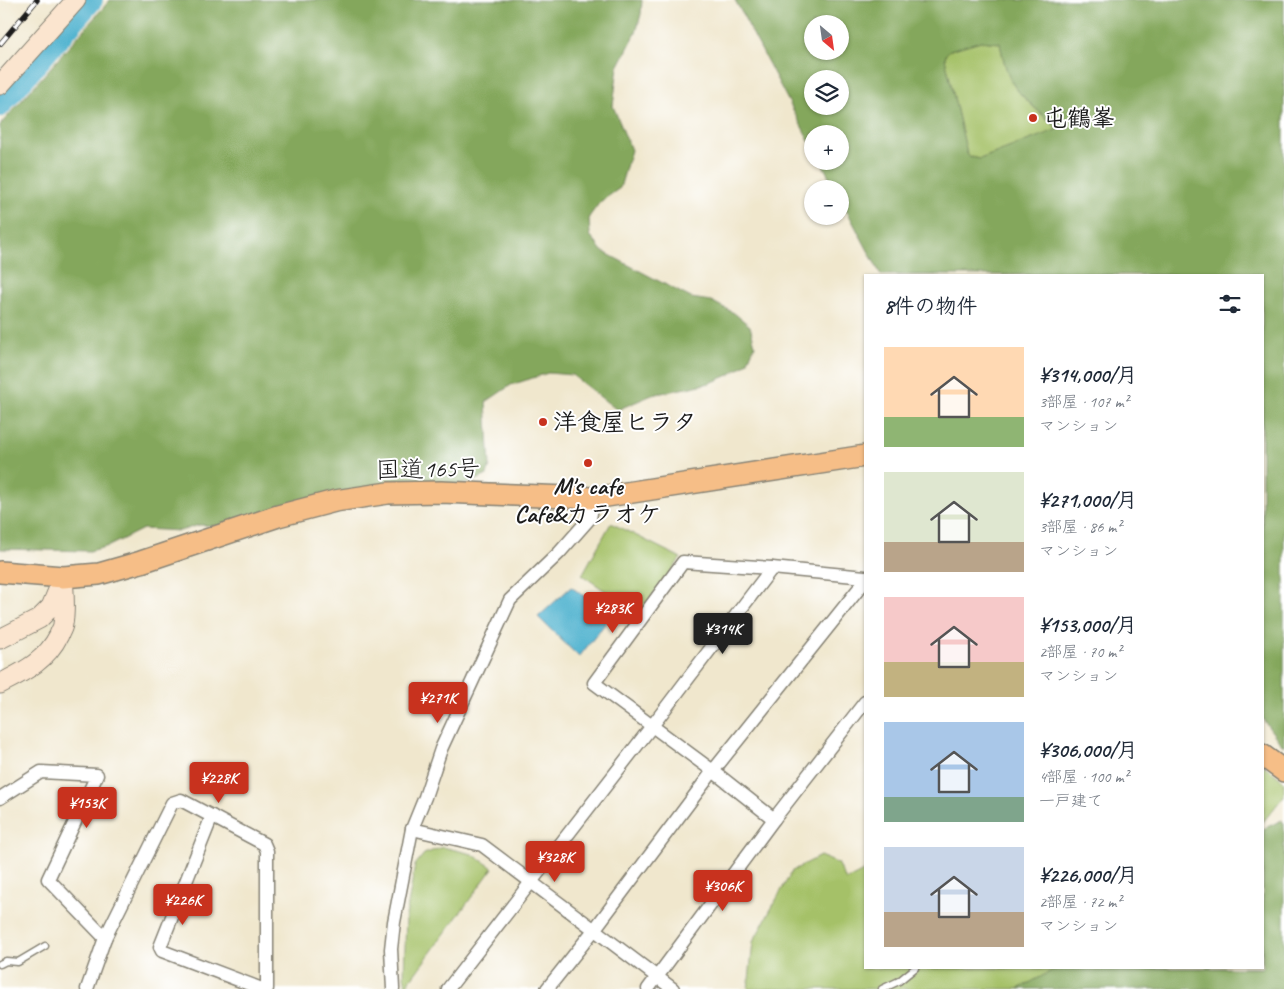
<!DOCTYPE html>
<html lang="ja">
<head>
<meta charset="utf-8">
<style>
	body { margin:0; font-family:Caveat,"Klee One",sans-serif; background:#f6f6f7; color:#1f2937; height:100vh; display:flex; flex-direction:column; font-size:19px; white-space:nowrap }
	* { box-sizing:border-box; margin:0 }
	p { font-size:16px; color:#747a83 }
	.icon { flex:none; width:28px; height:28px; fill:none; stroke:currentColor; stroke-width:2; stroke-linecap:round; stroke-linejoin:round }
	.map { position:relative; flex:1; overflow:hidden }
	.details { position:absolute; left:864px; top:274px; width:400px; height:695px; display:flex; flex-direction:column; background:#fff; border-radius:0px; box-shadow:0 1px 4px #0004 }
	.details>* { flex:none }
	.needle { width:32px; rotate:151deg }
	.tools { position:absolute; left:804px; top:15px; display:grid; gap:10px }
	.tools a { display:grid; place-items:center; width:45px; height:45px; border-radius:50%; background:#fff; box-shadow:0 1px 4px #0004; font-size:25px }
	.price { position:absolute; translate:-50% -42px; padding:0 11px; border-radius:5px; background:#c8321e; color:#fff; font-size:16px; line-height:32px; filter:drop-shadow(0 1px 2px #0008) }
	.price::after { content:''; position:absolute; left:50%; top:30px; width:15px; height:11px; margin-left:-8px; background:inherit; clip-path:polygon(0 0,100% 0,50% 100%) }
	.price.current { background:#222; color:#fff }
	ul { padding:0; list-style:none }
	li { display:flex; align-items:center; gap:15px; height:125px; padding:0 20px }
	li span { display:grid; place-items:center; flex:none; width:140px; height:100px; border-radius:0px; color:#555 }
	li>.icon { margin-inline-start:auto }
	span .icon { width:60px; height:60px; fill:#fffc; stroke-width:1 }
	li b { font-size:21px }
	h2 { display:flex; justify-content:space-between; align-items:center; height:60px; padding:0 20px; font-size:21px }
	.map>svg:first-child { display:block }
	.green { fill:#a5c168; stroke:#606e42 }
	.forest { fill:#84a75c; stroke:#50623c; fill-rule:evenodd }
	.water { fill:#50b2cf; stroke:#366776 }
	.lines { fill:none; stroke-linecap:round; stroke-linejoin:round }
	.river { stroke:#50b2cf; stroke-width:22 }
	.service-casing { stroke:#868274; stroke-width:9 }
	.minor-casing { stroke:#868274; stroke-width:15 }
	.secondary-casing { stroke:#868274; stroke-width:21 }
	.trunk-casing { stroke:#868274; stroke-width:24 }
	.service { stroke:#fff; stroke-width:6 }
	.minor { stroke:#fff; stroke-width:12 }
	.secondary { stroke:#fbe5cf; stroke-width:19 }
	.trunk { stroke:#f6be87; stroke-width:21 }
	.rail-casing { stroke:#1c1c1c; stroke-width:5.5 }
	.rail { stroke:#fff; stroke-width:4; stroke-dasharray:11; stroke-linecap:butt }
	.poi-dot { fill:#c8321e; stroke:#fff; stroke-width:2 }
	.labels { text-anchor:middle; stroke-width:4; stroke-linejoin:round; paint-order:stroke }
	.poi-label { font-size:24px; font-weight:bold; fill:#1c1c1c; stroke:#fff; text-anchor:start }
	.street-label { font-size:24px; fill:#1c1c1c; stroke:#fff }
</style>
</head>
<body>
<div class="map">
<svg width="1284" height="989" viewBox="0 0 1284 989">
	<rect width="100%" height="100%" fill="#fff"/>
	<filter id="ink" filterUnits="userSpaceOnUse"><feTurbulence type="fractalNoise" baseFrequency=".02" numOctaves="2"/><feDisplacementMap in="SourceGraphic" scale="10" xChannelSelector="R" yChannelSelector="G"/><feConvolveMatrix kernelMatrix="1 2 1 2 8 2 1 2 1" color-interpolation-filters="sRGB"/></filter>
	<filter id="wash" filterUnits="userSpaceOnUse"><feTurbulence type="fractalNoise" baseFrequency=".0096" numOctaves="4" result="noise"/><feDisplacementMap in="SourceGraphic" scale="20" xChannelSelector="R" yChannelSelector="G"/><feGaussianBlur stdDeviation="1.12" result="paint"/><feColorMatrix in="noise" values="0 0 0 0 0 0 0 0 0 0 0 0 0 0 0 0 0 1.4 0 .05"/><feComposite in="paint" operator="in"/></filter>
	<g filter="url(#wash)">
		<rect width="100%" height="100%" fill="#f0e7cd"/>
		<g class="green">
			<path d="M 981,41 L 1000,43 C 1002,54 1006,71 1011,81 C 1020,97 1044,116 1058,129 L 980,159 L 971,157 L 967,154 L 945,58 L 945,54 C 955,46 969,44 981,41 Z"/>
			<path d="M 611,523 L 681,558 L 639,614 L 582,575 Z"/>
			<path d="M 1262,764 L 1284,781 L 1284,796 L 1263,822 Z"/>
			<path d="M 443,847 L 472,854 L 493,868 L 406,986 L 404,976 L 406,916 L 415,865 L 424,854 Z"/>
			<path d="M 820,856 L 837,863 L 846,880 L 865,870 L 865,968 L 1069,968 L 1018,989 L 748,989 L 753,942 L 792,871 Z"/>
		</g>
		<g class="forest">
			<path d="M 110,0 L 642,0 L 641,14 L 636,33 L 618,67 L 613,106 L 631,150 L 620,188 L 600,202 L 589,217 L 590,235 L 602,251 L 691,298 L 711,301 L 734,313 L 750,326 L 755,345 L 747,363 L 731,374 L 710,383 L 652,395 L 617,410 L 572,375 L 548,373 L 511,385 L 486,402 L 490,466 L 487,475 L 470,483 L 219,526 L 199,525 L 180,531 L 143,529 L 109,546 L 90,551 L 0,549 L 0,125 Z"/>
			<path d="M 735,0 L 1284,0 L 1284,746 L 1281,744 L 1262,718 L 1262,275 L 881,275 L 840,198 L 840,189 L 835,189 L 821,161 L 840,161 L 840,134 L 812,134 L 812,146 ZM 812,24 L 840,24 L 840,51 L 812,51 ZM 981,41 L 1000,43 C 1002,54 1006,71 1011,81 C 1020,97 1044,115 1058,129 L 980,159 L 971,157 L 967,154 L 945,58 L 946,54 L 950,50 ZM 812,79 L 840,79 L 840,106 L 812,106 Z"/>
			<path d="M 1282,820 L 1284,824 L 1284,989 L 1018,989 L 1057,968 L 1262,968 L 1263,829 Z"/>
		</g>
		<path class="water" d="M 571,587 L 612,615 L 579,657 L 538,617 Z"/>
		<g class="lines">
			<path class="river" d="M 0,106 L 92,0"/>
		</g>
	</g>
	<g filter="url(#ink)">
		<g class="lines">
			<defs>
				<g id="service">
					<path d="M 0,964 L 6,961 L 18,962 L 45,946"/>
					<path d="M 882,989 L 899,981 L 915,968"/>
				</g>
				<g id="minor">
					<path d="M 0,798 L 41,772 L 97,775 L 48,879 L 105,938 L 87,989"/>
					<path d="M 212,816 L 160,947 L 162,951 L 262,989"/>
					<path d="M 774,819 L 713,771 L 594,683 L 683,562 L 772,568 L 865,577"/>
					<path d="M 412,829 L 482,845 L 673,989"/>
					<path d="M 105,938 L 172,803 L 181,800 L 264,844 L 267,851 L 267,989"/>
					<path d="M 393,989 L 391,949 L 394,922 L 412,829 L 425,797 L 441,749 L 510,600 L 559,553 L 590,518 L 594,498"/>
					<path d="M 448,989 L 652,726 L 772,568"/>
					<path d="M 547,989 L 594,930 L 713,771 L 865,581"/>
					<path d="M 648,989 L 774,819 L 865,702"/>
				</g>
				<g id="secondary">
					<path d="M 0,85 L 76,0"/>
					<path d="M 0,639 L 39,619 L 51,607 L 61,583"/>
					<path d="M 0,684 C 25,671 46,661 59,635 C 60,631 63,628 63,624 C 66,608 64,592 63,577"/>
				</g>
				<g id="trunk">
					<path d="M 0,572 L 63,577 L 99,574 L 141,562 L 278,516 L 335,501 L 388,493 L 441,492 L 594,498 L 865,456"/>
					<path d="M 1262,755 L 1284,771"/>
				</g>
			</defs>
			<use href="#service" class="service-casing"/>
			<use href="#minor" class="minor-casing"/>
			<use href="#secondary" class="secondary-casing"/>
			<use href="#trunk" class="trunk-casing"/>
			<use href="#service" class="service"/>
			<use href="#minor" class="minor"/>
			<use href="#secondary" class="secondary"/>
			<use href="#trunk" class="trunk"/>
			<defs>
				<path id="rail" d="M 0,44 L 37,0"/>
			</defs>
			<use href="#rail" class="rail-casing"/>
			<use href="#rail" class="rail"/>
		</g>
	</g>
	<g class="poi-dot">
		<circle cx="1033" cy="118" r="5"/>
		<circle cx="543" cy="422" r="5"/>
		<circle cx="588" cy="463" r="5"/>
	</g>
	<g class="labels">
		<g class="poi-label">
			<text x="1043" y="126">屯鶴峯</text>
			<text x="553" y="430">洋食屋ヒラタ</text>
			<text x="588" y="494" text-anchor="middle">M's cafe<tspan x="588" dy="28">Cafe&amp;カラオケ</tspan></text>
		</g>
		<g class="street-label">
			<text transform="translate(428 469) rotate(-1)" y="8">国道165号</text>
		</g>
	</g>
</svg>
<div class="tools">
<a><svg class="needle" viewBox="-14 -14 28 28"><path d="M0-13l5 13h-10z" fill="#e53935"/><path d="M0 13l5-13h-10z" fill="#747a83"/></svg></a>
<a><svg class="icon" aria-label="layers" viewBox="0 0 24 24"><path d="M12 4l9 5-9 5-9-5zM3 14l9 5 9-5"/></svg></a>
<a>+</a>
<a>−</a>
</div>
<b class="price" style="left:613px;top:634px">¥283K</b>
<b class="price current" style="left:723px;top:655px">¥314K</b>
<b class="price" style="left:438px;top:724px">¥271K</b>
<b class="price" style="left:219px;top:804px">¥228K</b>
<b class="price" style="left:87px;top:829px">¥153K</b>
<b class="price" style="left:555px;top:883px">¥328K</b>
<b class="price" style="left:723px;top:912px">¥306K</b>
<b class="price" style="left:183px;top:926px">¥226K</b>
<section class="details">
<h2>8件の物件<svg class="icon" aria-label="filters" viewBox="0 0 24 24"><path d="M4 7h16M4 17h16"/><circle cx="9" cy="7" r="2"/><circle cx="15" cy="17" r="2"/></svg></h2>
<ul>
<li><span style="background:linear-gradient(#ffd9b3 70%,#8fb573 0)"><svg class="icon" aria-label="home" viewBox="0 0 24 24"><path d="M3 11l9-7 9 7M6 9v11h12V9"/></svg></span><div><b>¥314,000/月</b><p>3部屋 · 107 m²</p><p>マンション</p></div></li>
<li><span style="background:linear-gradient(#dfe7d0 70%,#b9a48a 0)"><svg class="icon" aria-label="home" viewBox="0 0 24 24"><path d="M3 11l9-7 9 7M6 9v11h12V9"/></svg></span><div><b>¥271,000/月</b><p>3部屋 · 86 m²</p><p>マンション</p></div></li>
<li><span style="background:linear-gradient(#f6c9c9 65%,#c2b280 0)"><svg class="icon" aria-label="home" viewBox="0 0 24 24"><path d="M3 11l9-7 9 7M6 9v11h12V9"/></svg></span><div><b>¥153,000/月</b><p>2部屋 · 70 m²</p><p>マンション</p></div></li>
<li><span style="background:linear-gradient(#a9c7e8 75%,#7fa58c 0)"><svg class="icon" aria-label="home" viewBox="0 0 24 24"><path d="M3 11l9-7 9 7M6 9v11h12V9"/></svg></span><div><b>¥306,000/月</b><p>4部屋 · 100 m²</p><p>一戸建て</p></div></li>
<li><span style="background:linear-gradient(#c9d6e8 65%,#b9a48a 0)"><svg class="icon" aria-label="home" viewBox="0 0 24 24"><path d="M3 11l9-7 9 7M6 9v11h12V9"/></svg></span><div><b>¥226,000/月</b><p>2部屋 · 72 m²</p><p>マンション</p></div></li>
</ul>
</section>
</div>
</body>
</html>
